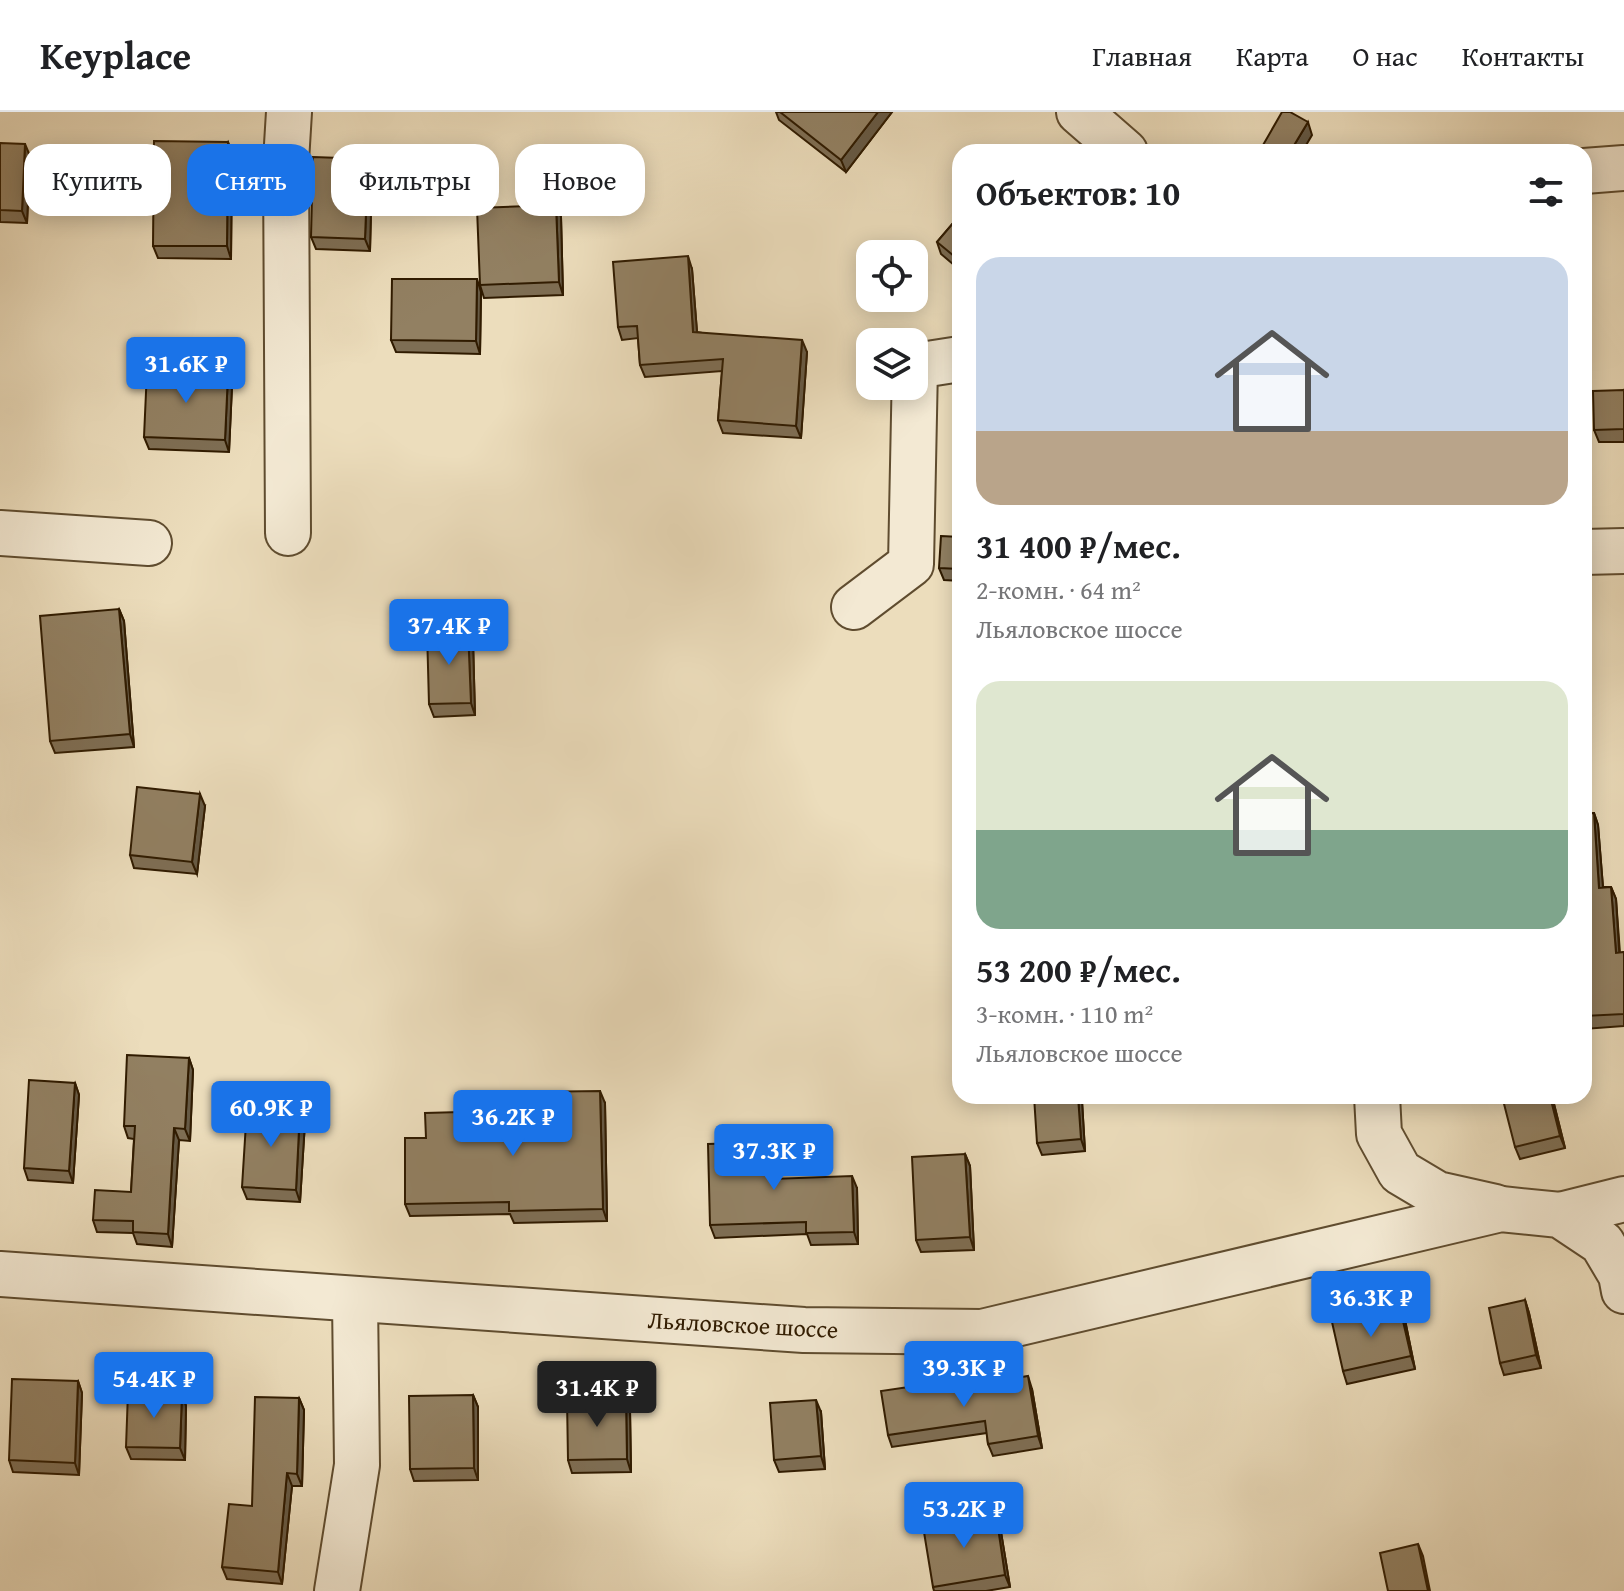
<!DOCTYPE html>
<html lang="ru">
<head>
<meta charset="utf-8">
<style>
	body { margin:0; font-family:"Gentium Book Plus",serif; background:#f6f6f6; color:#202124; height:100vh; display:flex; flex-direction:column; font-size:30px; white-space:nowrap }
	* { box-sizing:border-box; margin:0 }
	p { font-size:26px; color:#757577 }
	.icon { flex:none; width:44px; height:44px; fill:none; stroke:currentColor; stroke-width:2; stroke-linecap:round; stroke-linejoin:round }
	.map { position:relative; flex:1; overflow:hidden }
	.side { position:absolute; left:952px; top:32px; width:640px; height:960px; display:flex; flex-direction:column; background:#fff; border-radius:24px; box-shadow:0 4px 20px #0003 }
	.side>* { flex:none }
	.hud { position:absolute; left:24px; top:32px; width:760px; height:72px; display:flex; gap:16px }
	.buttons { position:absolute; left:856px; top:128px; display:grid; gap:16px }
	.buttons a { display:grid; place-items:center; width:72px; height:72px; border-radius:16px; background:#fff; box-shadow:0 4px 20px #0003; font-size:40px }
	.price { position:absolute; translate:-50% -68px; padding:0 18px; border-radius:8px; background:#1a73e8; color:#fff; font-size:26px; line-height:52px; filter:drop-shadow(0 2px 4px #0008) }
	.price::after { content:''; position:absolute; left:50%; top:48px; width:24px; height:18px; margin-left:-12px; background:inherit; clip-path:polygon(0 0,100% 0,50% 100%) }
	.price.on { background:#222; color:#fff }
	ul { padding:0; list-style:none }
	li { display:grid; align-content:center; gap:16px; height:424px; padding:0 24px }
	li span { display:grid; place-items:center; height:248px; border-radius:24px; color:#555 }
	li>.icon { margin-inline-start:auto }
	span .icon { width:144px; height:144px; fill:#fffc; stroke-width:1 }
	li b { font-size:34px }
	h2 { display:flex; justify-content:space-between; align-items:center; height:96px; padding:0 24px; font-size:34px }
	.tag { padding:0 28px; border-radius:24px; background:#fff; box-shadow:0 4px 20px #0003; font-size:28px; line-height:72px }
	.tag.on { background:#1a73e8; color:#fff }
	header { display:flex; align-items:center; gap:48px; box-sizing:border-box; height:112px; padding:0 40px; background:#fff; border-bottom:2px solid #e0e0e0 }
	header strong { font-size:38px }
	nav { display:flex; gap:44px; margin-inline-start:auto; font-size:28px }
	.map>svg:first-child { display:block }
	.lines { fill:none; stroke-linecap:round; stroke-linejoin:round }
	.minor-casing { stroke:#5f4c2f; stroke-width:48 }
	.minor { stroke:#f3e9d3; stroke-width:44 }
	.wall { fill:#7e6e54; stroke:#301b00; stroke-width:2 }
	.shaded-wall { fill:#665a45; stroke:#301b00; stroke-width:2 }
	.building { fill:#928062; stroke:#301b00; stroke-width:2 }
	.labels { text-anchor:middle; stroke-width:6; stroke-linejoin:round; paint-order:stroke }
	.street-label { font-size:24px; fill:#301b00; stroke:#f3e9d3 }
</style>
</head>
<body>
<header>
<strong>Keyplace</strong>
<nav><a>Главная</a><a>Карта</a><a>О нас</a><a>Контакты</a></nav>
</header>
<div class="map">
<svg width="1624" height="1479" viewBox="0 0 1624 1479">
	<rect width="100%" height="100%" fill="#ecddbc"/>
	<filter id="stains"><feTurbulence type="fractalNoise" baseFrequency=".0025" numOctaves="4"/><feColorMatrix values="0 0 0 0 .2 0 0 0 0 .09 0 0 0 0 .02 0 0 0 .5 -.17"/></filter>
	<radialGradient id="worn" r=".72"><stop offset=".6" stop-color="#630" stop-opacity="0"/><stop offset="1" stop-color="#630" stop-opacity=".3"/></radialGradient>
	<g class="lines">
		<defs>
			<g id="minor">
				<path d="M 1079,0 L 1125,40"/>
				<path d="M 1584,59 L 1624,56"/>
				<path d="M 0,421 L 149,431"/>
				<path d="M 288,421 L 286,49 L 289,0"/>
				<path d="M 1584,440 L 1624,439"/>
				<path d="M 854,495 L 911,452 L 915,254 L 960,247"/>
				<path d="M 1377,984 L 1379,1022 L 1400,1060 L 1437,1082 L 1495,1095"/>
				<path d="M 1560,1103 L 1624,1087"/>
				<path d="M 0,1162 L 804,1218 L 982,1220 L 1501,1097 L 1560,1103 L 1602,1131 L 1621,1163 L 1624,1179"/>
				<path d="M 337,1479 L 357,1353 L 355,1187"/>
			</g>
		</defs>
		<use href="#minor" class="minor-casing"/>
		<use href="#minor" class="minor"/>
	</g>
	<g class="wall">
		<path d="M 776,0 L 892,0 L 846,60 L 779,8 Z"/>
		<path d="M 228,30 L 232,42 L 231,147 L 158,146 L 153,134 Z"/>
		<path d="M 0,31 L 30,44 L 27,111 L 0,110 Z"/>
		<path d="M 372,59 L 370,139 L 316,137 L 311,125 Z"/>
		<path d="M 960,103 L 960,158 L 941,142 L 937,130 Z"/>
		<path d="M 561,105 L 563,183 L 484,186 L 480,173 Z"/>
		<path d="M 692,157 L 697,220 L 807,240 L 801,326 L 723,321 L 718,308 L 722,259 L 645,265 L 640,253 L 638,226 L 622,228 L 618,215 Z"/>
		<path d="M 481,180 L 480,242 L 396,240 L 391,228 Z"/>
		<path d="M 228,262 L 232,274 L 229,340 L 149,337 L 144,325 Z"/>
		<path d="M 1624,278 L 1624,330 L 1599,330 L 1594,318 Z"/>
		<path d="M 960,425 L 960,469 L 944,468 L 939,456 Z"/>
		<path d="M 119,497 L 124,509 L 134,635 L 55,641 L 50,629 Z"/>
		<path d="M 468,517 L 473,529 L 475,603 L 434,605 L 429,592 Z"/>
		<path d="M 205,694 L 197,762 L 134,756 L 130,743 Z"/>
		<path d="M 1594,701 L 1598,713 L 1603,775 L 1611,775 L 1616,787 L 1620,841 L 1624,840 L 1624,914 L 1584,917 L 1584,702 Z"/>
		<path d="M 189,946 L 193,958 L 190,1029 L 179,1028 L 172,1135 L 137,1132 L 133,1121 L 97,1120 L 93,1108 L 131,1080 L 134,1027 L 128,1026 L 124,1014 Z"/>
		<path d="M 75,971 L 79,983 L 73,1071 L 28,1068 L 24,1056 Z"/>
		<path d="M 1552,984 L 1565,1036 L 1520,1047 L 1515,1035 Z"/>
		<path d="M 1082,989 L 1085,1039 L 1042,1043 L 1037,1031 Z"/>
		<path d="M 605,991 L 607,1109 L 514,1111 L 510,1102 L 410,1104 L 405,1092 L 426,1026 L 466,1012 L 466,1022 L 528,1021 Z"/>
		<path d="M 300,998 L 305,1010 L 300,1090 L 247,1087 L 242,1075 Z"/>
		<path d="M 771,1030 L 776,1042 L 776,1067 L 857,1076 L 858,1132 L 811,1133 L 807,1122 L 715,1126 L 710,1113 Z"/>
		<path d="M 965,1042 L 970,1054 L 974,1138 L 921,1140 L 916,1128 Z"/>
		<path d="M 1525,1188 L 1529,1201 L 1541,1256 L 1504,1263 L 1500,1251 Z"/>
		<path d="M 1405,1208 L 1415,1257 L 1347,1272 L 1343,1259 Z"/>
		<path d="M 78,1269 L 82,1281 L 79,1363 L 13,1360 L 9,1348 Z"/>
		<path d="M 1032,1277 L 1042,1336 L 993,1344 L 988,1332 L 987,1321 L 892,1335 L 888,1323 L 946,1278 Z"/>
		<path d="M 473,1283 L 478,1295 L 478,1368 L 414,1369 L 410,1357 Z"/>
		<path d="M 299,1286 L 304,1298 L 302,1374 L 292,1374 L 282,1472 L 227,1467 L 222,1455 L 252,1394 Z"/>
		<path d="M 626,1286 L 630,1298 L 631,1360 L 572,1361 L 568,1348 Z"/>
		<path d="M 186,1294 L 185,1348 L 131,1347 L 126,1335 Z"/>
		<path d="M 821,1300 L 825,1357 L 779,1360 L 774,1348 Z"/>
		<path d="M 1000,1414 L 1010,1475 L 986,1479 L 934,1479 L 933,1475 Z"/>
	</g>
	<g class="shaded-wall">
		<path d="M 878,0 L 892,0 L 846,60 L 841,48 Z"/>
		<path d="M 1308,10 L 1312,23 L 1302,40 L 1290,40 Z"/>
		<path d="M 228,30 L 232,42 L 231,147 L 227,134 Z"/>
		<path d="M 25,32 L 30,44 L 27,111 L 22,99 Z"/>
		<path d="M 368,47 L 372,59 L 370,139 L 365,127 Z"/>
		<path d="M 556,93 L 561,105 L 563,183 L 559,170 Z"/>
		<path d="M 688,144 L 692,157 L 698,232 L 693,220 Z"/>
		<path d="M 477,167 L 481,180 L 480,242 L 476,229 Z"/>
		<path d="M 802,228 L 807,240 L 801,326 L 796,314 Z"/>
		<path d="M 228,262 L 232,274 L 229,340 L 225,328 Z"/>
		<path d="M 119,497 L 124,509 L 134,635 L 130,622 Z"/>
		<path d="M 468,517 L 473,529 L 475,603 L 471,591 Z"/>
		<path d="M 200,682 L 205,694 L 197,762 L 192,750 Z"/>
		<path d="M 1594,701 L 1598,713 L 1604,788 L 1599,776 Z"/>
		<path d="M 1611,775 L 1616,787 L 1620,853 L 1616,841 Z"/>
		<path d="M 189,946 L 193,958 L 190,1029 L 185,1017 Z"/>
		<path d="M 75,971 L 79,983 L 73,1071 L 69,1059 Z"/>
		<path d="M 600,979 L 605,991 L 607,1109 L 603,1097 Z"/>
		<path d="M 1078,984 L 1080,984 L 1082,989 L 1085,1039 L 1081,1027 Z"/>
		<path d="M 1550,984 L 1552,984 L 1565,1036 L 1560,1024 Z"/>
		<path d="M 300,998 L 305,1010 L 300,1090 L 296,1078 Z"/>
		<path d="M 461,1000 L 466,1012 L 466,1034 L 462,1022 Z"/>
		<path d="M 174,1016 L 179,1028 L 172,1135 L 168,1122 Z"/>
		<path d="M 771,1030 L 776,1042 L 777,1080 L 772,1067 Z"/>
		<path d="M 965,1042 L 970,1054 L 974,1138 L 970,1125 Z"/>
		<path d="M 852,1064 L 857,1076 L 858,1132 L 854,1120 Z"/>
		<path d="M 1525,1188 L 1529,1201 L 1541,1256 L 1536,1243 Z"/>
		<path d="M 1400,1196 L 1405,1208 L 1415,1257 L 1411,1244 Z"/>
		<path d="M 1028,1264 L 1032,1277 L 1042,1336 L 1038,1324 Z"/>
		<path d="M 78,1269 L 82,1281 L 79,1363 L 75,1351 Z"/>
		<path d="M 182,1282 L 186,1294 L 185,1348 L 180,1336 Z"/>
		<path d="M 473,1283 L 478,1295 L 478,1368 L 474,1356 Z"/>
		<path d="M 299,1286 L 304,1298 L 302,1374 L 297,1362 Z"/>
		<path d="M 626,1286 L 630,1298 L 631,1360 L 627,1347 Z"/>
		<path d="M 816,1288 L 821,1300 L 825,1357 L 821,1344 Z"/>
		<path d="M 287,1361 L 292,1374 L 282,1472 L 278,1460 Z"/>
		<path d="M 996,1402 L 1000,1414 L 1010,1475 L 1005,1463 Z"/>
		<path d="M 1418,1432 L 1423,1444 L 1430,1479 L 1428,1479 Z"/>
	</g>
	<g class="building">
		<path d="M 780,0 L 878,0 L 841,48 Z"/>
		<path d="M 1282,0 L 1290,0 L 1308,10 L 1290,40 L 1259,40 Z"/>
		<path d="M 154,29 L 228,30 L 227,134 L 153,134 Z"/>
		<path d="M 0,31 L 25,32 L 22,99 L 0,98 Z"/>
		<path d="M 313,45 L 368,47 L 365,127 L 311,125 Z"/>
		<path d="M 556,93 L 559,170 L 480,173 L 477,96 Z"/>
		<path d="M 960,103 L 960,149 L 937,130 Z"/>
		<path d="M 688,144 L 693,220 L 802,228 L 796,314 L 718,308 L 723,247 L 640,253 L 637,214 L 618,215 L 613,150 Z"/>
		<path d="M 392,167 L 477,167 L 476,229 L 391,228 Z"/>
		<path d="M 147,258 L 228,262 L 225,328 L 144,325 Z"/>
		<path d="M 1624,278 L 1624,317 L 1594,318 L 1593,279 Z"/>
		<path d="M 941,424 L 960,425 L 960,457 L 939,456 Z"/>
		<path d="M 119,497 L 130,622 L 50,629 L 40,504 Z"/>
		<path d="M 468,517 L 471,591 L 429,592 L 427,518 Z"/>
		<path d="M 137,675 L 200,682 L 192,750 L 130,743 Z"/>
		<path d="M 1594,701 L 1599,776 L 1611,775 L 1616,841 L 1624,840 L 1624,902 L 1584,904 L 1584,702 Z"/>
		<path d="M 127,943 L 189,946 L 185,1017 L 174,1016 L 168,1122 L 133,1120 L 133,1109 L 93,1108 L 95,1078 L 131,1080 L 135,1014 L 124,1014 Z"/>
		<path d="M 29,968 L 75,971 L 69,1059 L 24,1056 Z"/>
		<path d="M 600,979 L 603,1097 L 509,1099 L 509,1090 L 405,1092 L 405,1026 L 426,1026 L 425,1001 L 461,1000 L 462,1022 L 528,1021 L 527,980 Z"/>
		<path d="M 1034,984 L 1078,984 L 1081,1027 L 1037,1031 Z"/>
		<path d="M 1502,984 L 1550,984 L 1560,1024 L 1515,1035 Z"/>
		<path d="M 247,995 L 300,998 L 296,1078 L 242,1075 Z"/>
		<path d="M 771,1030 L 772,1067 L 852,1064 L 854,1120 L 806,1121 L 806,1110 L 710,1113 L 708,1032 Z"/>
		<path d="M 965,1042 L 970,1125 L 916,1128 L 912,1045 Z"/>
		<path d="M 1525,1188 L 1536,1243 L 1500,1251 L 1489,1196 Z"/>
		<path d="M 1400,1196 L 1411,1244 L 1343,1259 L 1332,1210 Z"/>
		<path d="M 1028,1264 L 1038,1324 L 988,1332 L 985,1309 L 888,1323 L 881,1279 L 943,1270 L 944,1278 Z"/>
		<path d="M 12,1267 L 78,1269 L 75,1351 L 9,1348 Z"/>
		<path d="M 128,1280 L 182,1282 L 180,1336 L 126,1335 Z"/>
		<path d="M 473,1283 L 474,1356 L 410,1357 L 409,1284 Z"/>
		<path d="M 255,1285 L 299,1286 L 297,1362 L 287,1361 L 278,1460 L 222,1455 L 229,1392 L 252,1394 Z"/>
		<path d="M 626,1286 L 627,1347 L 568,1348 L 567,1287 Z"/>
		<path d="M 816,1288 L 821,1344 L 774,1348 L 770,1291 Z"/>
		<path d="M 996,1402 L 1005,1463 L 933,1475 L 923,1414 Z"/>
		<path d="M 1418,1432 L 1428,1479 L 1388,1479 L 1380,1441 Z"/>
	</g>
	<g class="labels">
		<g class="street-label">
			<text transform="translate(743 1213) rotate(3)" y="8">Льяловское шоссе</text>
		</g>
	</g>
	<rect width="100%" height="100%" filter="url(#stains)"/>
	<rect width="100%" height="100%" fill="url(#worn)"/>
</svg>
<div class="buttons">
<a><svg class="icon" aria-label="locate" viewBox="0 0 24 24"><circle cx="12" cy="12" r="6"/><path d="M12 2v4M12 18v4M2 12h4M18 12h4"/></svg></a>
<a><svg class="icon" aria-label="layers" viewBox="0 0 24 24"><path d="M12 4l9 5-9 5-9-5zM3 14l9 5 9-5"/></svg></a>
</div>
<b class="price" style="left:186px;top:293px">31.6K ₽</b>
<b class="price" style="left:449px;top:555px">37.4K ₽</b>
<b class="price" style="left:271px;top:1037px">60.9K ₽</b>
<b class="price" style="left:513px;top:1046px">36.2K ₽</b>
<b class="price" style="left:774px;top:1080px">37.3K ₽</b>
<b class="price" style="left:1371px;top:1227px">36.3K ₽</b>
<b class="price" style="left:964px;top:1297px">39.3K ₽</b>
<b class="price" style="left:154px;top:1308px">54.4K ₽</b>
<b class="price on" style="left:597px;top:1317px">31.4K ₽</b>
<b class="price" style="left:964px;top:1438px">53.2K ₽</b>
<div class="hud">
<a class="tag">Купить</a>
<a class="tag on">Снять</a>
<a class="tag">Фильтры</a>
<a class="tag">Новое</a>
</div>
<section class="side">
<h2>Объектов: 10<svg class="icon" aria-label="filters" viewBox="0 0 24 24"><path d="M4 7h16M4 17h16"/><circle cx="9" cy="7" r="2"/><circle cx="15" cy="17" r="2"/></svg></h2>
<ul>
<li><span style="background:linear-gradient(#c9d6e8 70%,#b9a48a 0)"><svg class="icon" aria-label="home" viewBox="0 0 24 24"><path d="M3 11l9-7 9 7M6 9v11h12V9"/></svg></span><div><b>31 400 ₽/мес.</b><p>2-комн. · 64 m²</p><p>Льяловское шоссе</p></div></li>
<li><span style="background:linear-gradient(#dfe7d0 60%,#7fa58c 0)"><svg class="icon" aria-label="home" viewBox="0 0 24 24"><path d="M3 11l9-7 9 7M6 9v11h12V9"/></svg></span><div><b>53 200 ₽/мес.</b><p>3-комн. · 110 m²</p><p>Льяловское шоссе</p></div></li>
</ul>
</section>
</div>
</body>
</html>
